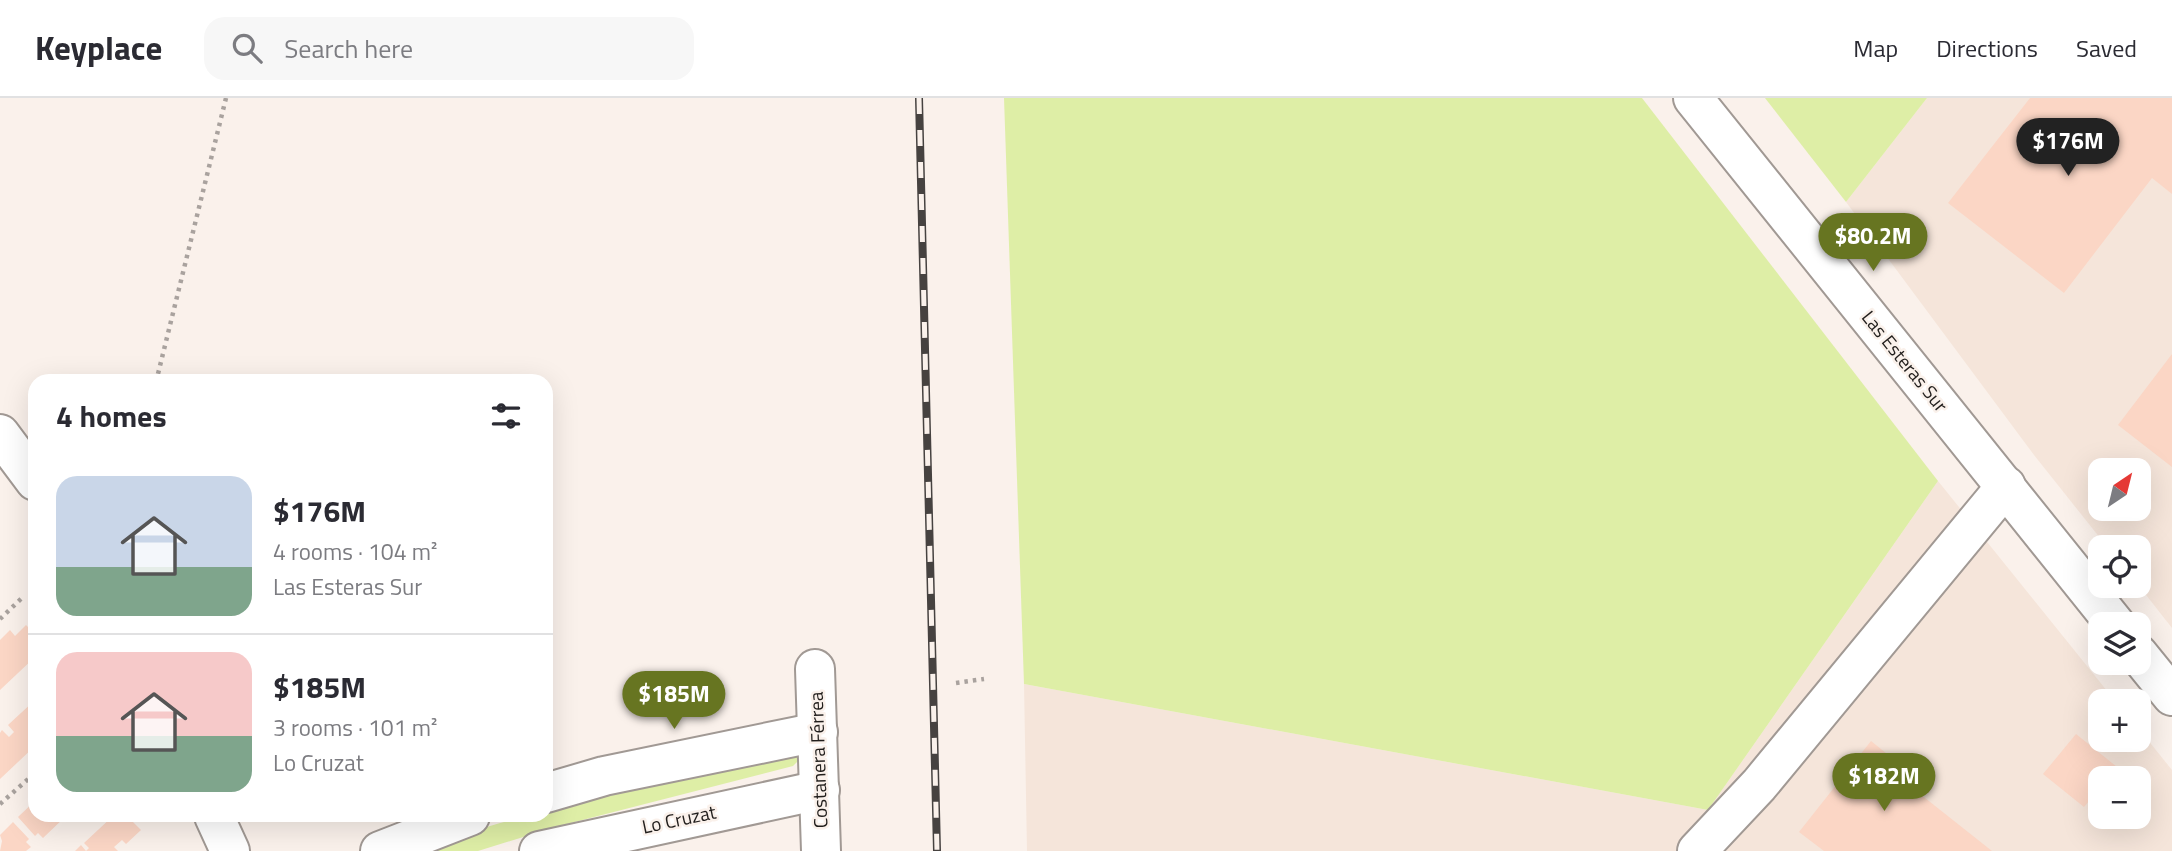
<!DOCTYPE html>
<html lang="en">
<head>
<meta charset="utf-8">
<style>
	body { margin:0; font-family:"Titillium Web",sans-serif; background:#f7f7f7; color:#2b2b33; height:100vh; display:flex; flex-direction:column; font-size:26px; white-space:nowrap }
	* { box-sizing:border-box; margin:0 }
	p { font-size:23px; color:#7c7c81 }
	.icon { flex:none; width:38px; height:38px; fill:none; stroke:currentColor; stroke-width:2; stroke-linecap:round; stroke-linejoin:round }
	.map { position:relative; flex:1; overflow:hidden }
	.side { position:absolute; left:28px; top:276px; width:525px; height:448px; display:flex; flex-direction:column; background:#fff; border-radius:21px; box-shadow:0 7px 28px #0002 }
	.side>* { flex:none }
	.needle { width:46px; rotate:35deg }
	.fabs { position:absolute; left:2088px; top:360px; display:grid; gap:14px }
	.fabs a { display:grid; place-items:center; width:63px; height:63px; border-radius:14px; background:#fff; box-shadow:0 7px 28px #0002; font-size:35px }
	.price { position:absolute; translate:-50% -60px; padding:0 16px; border-radius:24px; background:#677521; color:#fff; font-size:23px; line-height:46px; filter:drop-shadow(0 2px 4px #0008) }
	.price::after { content:''; position:absolute; left:50%; top:42px; width:21px; height:16px; margin-left:-10px; background:inherit; clip-path:polygon(0 0,100% 0,50% 100%) }
	.price.selected { background:#222; color:#fff }
	ul { padding:0; list-style:none }
	li { display:flex; align-items:center; gap:21px; height:175px; padding:0 28px }
	li+li { border-top:2px solid #e1e1e2 }
	li span { display:grid; place-items:center; flex:none; width:196px; height:140px; border-radius:21px; color:#555 }
	li>.icon { margin-inline-start:auto }
	span .icon { width:84px; height:84px; fill:#fffc; stroke-width:1 }
	li b { font-size:30px }
	h2 { display:flex; justify-content:space-between; align-items:center; height:84px; padding:0 28px; font-size:30px }
	header { display:flex; align-items:center; gap:42px; box-sizing:border-box; height:98px; padding:0 35px; background:#fff; border-bottom:2px solid #e1e1e2 }
	header strong { font-size:33px }
	nav { display:flex; gap:38px; margin-inline-start:auto; font-size:24px }
	.search { width:490px; height:63px; background:#f7f7f7; display:flex; align-items:center; gap:18px; box-sizing:border-box; padding:0 24px; border-radius:21px; color:#7c7c81; font-size:26px }
	.map>svg:first-child { display:block }
	.built { fill:#f5e5da; fill-rule:evenodd }
	.green { fill:#deeea6 }
	.building { fill:#fbd6c5 }
	.lines { fill:none; stroke-linecap:round; stroke-linejoin:round }
	.minor-casing { stroke:#a19994; stroke-width:42 }
	.path { stroke:#a9a29e; stroke-width:4.5; stroke-dasharray:3.5 5; stroke-linecap:butt }
	.minor { stroke:#fff; stroke-width:38 }
	.rail-casing { stroke:#464240; stroke-width:8 }
	.rail { stroke:#faf1eb; stroke-width:5; stroke-dasharray:16; stroke-linecap:butt }
	.labels { text-anchor:middle; stroke-width:5; stroke-linejoin:round; paint-order:stroke }
	.street-label { font-size:19px; fill:#211e1c; stroke:#faf1eb }
</style>
</head>
<body>
<header>
<strong>Keyplace</strong>
<div class="search"><svg class="icon" aria-label="search" viewBox="0 0 24 24"><circle cx="10" cy="10" r="6"/><path d="M15 15l6 6"/></svg>Search here</div>
<nav><a>Map</a><a>Directions</a><a>Saved</a></nav>
</header>
<div class="map">
<svg width="2172" height="753" viewBox="0 0 2172 753">
	<rect width="100%" height="100%" fill="#faf1eb"/>
	<g class="built">
		<path d="M 1927,0 L 2172,0 L 2172,530 L 2139,488 L 2138,450 L 2108,450 L 2034,357 L 1846,104 ZM 2100,373 L 2138,373 L 2138,411 L 2100,411 Z"/>
		<path d="M 1938,383 L 2116,604 L 2100,604 L 2100,642 L 2138,642 L 2139,631 L 2172,672 L 2172,753 L 1027,753 L 1024,586 L 1708,712 ZM 2100,681 L 2138,681 L 2138,719 L 2100,719 Z"/>
	</g>
	<g class="green">
		<path d="M 1004,0 L 1642,0 L 1938,383 L 1708,712 L 1024,586 Z"/>
		<path d="M 1765,0 L 1927,0 L 1846,104 Z"/>
		<path d="M 797,655 L 797,664 L 793,668 L 559,728 L 478,753 L 426,753 C 464,738 504,718 546,718 L 546,712 L 589,700 Z"/>
	</g>
	<g class="building">
		<path d="M 2030,0 L 2172,0 L 2172,96 L 2152,80 L 2064,195 L 1948,105 Z"/>
		<path d="M 2172,256 L 2172,369 L 2118,327 Z"/>
		<path d="M 26,527 L 35,536 L 35,559 L 0,592 L 0,542 L 10,532 L 15,538 Z"/>
		<path d="M 35,602 L 35,648 L 0,681 L 0,635 L 2,632 L 9,639 L 14,634 L 8,627 Z"/>
		<path d="M 2076,636 L 2117,669 L 2107,681 L 2100,681 L 2100,690 L 2084,709 L 2043,676 Z"/>
		<path d="M 1871,643 L 1927,688 L 1920,696 L 1992,753 L 1824,753 L 1799,734 Z"/>
		<path d="M 35,703 L 35,718 L 66,718 L 43,740 L 38,735 L 35,738 L 18,719 Z"/>
		<path d="M 113,718 L 127,718 L 141,732 L 126,746 L 122,742 L 114,749 L 118,753 L 75,753 L 81,747 L 86,753 L 89,750 L 84,745 Z"/>
		<path d="M 13,724 L 29,741 L 26,744 L 31,749 L 26,753 L 0,753 L 2,743 L 0,737 Z"/>
	</g>
	<g class="lines">
		<defs>
			<g id="minor">
				<path d="M 1693,0 L 2116,527"/>
				<path d="M 0,336 L 35,383"/>
				<path d="M 2138,556 L 2172,598"/>
				<path d="M 815,571 L 821,753"/>
				<path d="M 546,695 L 604,678 L 818,634"/>
				<path d="M 214,718 L 230,753"/>
				<path d="M 380,753 L 470,718"/>
				<path d="M 539,753 L 820,692"/>
				<path d="M 1697,753 L 1759,687 L 2006,388"/>
			</g>
		</defs>
		<use href="#minor" class="minor-casing"/>
		<g class="path">
			<path d="M 156,284 L 226,0"/>
			<path d="M 0,521 L 24,498"/>
			<path d="M 956,585 L 984,581"/>
			<path d="M 0,706 L 35,675"/>
		</g>
		<use href="#minor" class="minor"/>
		<defs>
			<path id="rail" d="M 919,0 L 937,753"/>
		</defs>
		<use href="#rail" class="rail-casing"/>
		<use href="#rail" class="rail"/>
	</g>
	<g class="labels">
		<g class="street-label">
			<text transform="translate(1905 263) rotate(51)" y="7">Las Esteras Sur</text>
			<text transform="translate(818 662) rotate(-92)" y="7">Costanera Férrea</text>
			<text transform="translate(679 721) rotate(-12)" y="7">Lo Cruzat</text>
		</g>
	</g>
</svg>
<div class="fabs">
<a><svg class="needle" viewBox="-14 -14 28 28"><path d="M0-13l5 13h-10z" fill="#e53935"/><path d="M0 13l5-13h-10z" fill="#7c7c81"/></svg></a>
<a><svg class="icon" aria-label="locate" viewBox="0 0 24 24"><circle cx="12" cy="12" r="6"/><path d="M12 2v4M12 18v4M2 12h4M18 12h4"/></svg></a>
<a><svg class="icon" aria-label="layers" viewBox="0 0 24 24"><path d="M12 4l9 5-9 5-9-5zM3 14l9 5 9-5"/></svg></a>
<a>+</a>
<a>−</a>
</div>
<b class="price selected" style="left:2068px;top:80px">$176M</b>
<b class="price" style="left:1873px;top:175px">$80.2M</b>
<b class="price" style="left:674px;top:633px">$185M</b>
<b class="price" style="left:1884px;top:715px">$182M</b>
<section class="side">
<h2>4 homes<svg class="icon" aria-label="filters" viewBox="0 0 24 24"><path d="M4 7h16M4 17h16"/><circle cx="9" cy="7" r="2"/><circle cx="15" cy="17" r="2"/></svg></h2>
<ul>
<li><span style="background:linear-gradient(#c9d6e8 65%,#7fa58c 0)"><svg class="icon" aria-label="home" viewBox="0 0 24 24"><path d="M3 11l9-7 9 7M6 9v11h12V9"/></svg></span><div><b>$176M</b><p>4 rooms · 104 m²</p><p>Las Esteras Sur</p></div></li>
<li><span style="background:linear-gradient(#f6c9c9 60%,#7fa58c 0)"><svg class="icon" aria-label="home" viewBox="0 0 24 24"><path d="M3 11l9-7 9 7M6 9v11h12V9"/></svg></span><div><b>$185M</b><p>3 rooms · 101 m²</p><p>Lo Cruzat</p></div></li>
</ul>
</section>
</div>
</body>
</html>
